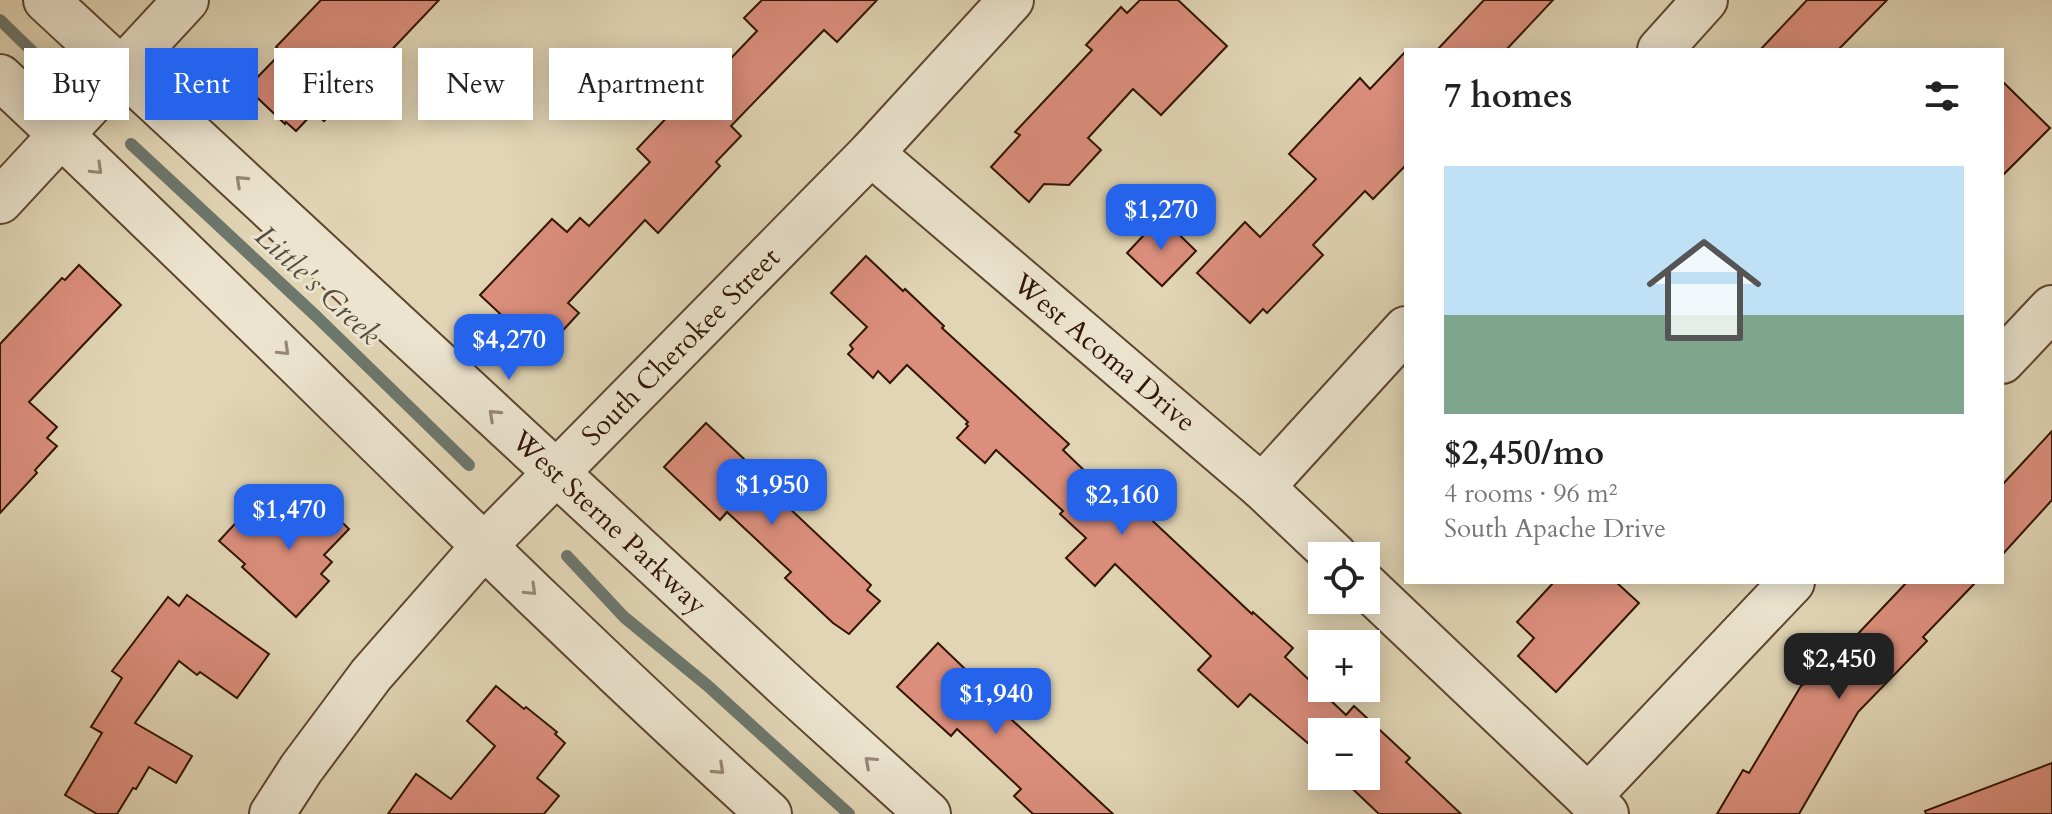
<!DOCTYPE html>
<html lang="en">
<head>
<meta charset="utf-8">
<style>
	body { margin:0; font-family:Cardo,serif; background:#f6f6f6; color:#222; height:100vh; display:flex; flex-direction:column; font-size:30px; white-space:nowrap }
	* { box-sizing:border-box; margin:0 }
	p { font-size:26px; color:#767676 }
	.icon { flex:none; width:44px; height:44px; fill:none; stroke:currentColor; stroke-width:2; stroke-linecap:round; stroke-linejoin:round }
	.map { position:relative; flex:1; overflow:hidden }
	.drawer { position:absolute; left:1404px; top:48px; width:600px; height:536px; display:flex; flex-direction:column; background:#fff; border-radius:0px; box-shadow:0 4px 20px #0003 }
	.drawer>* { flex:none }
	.hud { position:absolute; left:24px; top:48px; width:760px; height:72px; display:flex; gap:16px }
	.fabs { position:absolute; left:1308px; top:542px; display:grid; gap:16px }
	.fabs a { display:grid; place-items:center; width:72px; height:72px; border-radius:0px; background:#fff; box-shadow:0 4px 20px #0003; font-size:40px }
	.price { position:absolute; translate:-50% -68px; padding:0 18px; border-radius:16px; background:#2563eb; color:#fff; font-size:26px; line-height:52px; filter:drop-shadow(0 2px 4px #0008) }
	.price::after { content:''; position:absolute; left:50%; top:48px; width:24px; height:18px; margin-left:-12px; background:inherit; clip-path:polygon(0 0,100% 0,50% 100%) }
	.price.active { background:#222; color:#fff }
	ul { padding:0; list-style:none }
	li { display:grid; align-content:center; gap:16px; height:424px; padding:0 40px }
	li+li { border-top:2px solid #e0e0e0 }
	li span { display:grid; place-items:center; height:248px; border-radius:0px; color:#555 }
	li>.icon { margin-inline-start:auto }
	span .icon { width:144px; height:144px; fill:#fffc; stroke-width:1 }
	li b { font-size:34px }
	h2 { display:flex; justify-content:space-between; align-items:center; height:96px; padding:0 40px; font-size:34px }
	.chip { padding:0 28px; border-radius:0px; background:#fff; box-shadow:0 4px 20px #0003; font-size:28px; line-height:72px }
	.chip.active { background:#2563eb; color:#fff }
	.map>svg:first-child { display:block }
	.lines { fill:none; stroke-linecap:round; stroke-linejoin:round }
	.stream { stroke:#6d776c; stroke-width:12 }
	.building { fill:#db8e7c; stroke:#311502; stroke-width:2 }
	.minor-casing { stroke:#5d452f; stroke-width:48 }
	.minor { stroke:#ece4cf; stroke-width:44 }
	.oneway { stroke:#988773 }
	.labels { text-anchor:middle; stroke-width:6; stroke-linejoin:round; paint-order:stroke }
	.street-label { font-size:28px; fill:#311502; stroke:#ece4cf }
	.water-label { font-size:30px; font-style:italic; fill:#544e40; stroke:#ece4cf }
</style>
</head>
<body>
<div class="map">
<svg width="2052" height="814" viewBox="0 0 2052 814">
	<rect width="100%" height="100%" fill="#e1d5b5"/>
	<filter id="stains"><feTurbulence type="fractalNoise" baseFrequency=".0025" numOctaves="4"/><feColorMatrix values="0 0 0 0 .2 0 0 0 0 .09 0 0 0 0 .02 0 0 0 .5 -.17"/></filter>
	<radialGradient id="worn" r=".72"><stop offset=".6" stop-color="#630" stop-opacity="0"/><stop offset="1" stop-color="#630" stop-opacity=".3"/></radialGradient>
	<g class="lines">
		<g class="stream">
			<path d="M 0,20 L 33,52"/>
			<path d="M 131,144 L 317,317 L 469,465"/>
			<path d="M 567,556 L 624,617 L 708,686 L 849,814"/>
		</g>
	</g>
	<g class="building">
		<path d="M 321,0 L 439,0 L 324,121 L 314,112 L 296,131 L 286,122 L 285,124 L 247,88 L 282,52 L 276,47 Z"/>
		<path d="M 762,0 L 877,0 L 837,42 L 824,30 L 731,126 L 741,136 L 716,162 L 720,166 L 658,233 L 645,220 L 568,303 L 579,313 L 542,353 L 480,295 L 552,219 L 567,232 L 580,218 L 589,226 L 650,162 L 637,149 L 689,94 L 693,98 L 757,31 L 744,18 Z"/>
		<path d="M 1140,0 L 1178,0 L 1227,46 L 1161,115 L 1133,89 L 1088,138 L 1101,150 L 1069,185 L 1044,184 L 1029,202 L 991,167 L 1020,135 L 1015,132 L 1092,50 L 1086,45 L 1121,7 L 1127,13 Z"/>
		<path d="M 1484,0 L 1553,0 L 1506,50 L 1437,50 Z"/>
		<path d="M 1807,0 L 1887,0 L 1838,50 L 1760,50 Z"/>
		<path d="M 1406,51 L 1406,165 L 1373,199 L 1365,191 L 1313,245 L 1323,255 L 1267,313 L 1263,309 L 1250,323 L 1197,273 L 1245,222 L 1260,237 L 1316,179 L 1289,154 L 1360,78 L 1370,89 Z"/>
		<path d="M 2002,81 L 2050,128 L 2002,176 Z"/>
		<path d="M 1161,217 L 1196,251 L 1162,286 L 1127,253 Z"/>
		<path d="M 866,256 L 903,291 L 905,289 L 944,326 L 942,328 L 1069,444 L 1063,450 L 1118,503 L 1125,495 L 1252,614 L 1253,612 L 1293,648 L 1285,657 L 1346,715 L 1354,706 L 1410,758 L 1406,762 L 1461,814 L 1379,814 L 1339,776 L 1366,776 L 1366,732 L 1322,732 L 1322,755 L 1250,694 L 1238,707 L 1198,670 L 1211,656 L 1115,564 L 1095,586 L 1066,558 L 1086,538 L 1060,514 L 1063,511 L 996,450 L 985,463 L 957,438 L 968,426 L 966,424 L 968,422 L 907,365 L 890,383 L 878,371 L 873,378 L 848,354 L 853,349 L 850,345 L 867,327 L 831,293 Z"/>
		<path d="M 79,265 L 121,305 L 29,402 L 57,427 L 47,438 L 57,446 L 35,470 L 37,473 L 0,513 L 0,344 L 62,278 L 65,280 Z"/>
		<path d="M 706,423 L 761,475 L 759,477 L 787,503 L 786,505 L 871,585 L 867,590 L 880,601 L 849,634 L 833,623 L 785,578 L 791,572 L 727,512 L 720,520 L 664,467 Z"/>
		<path d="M 2052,431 L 2052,500 L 2002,555 L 2002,485 Z"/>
		<path d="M 310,491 L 349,529 L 324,555 L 332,562 L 321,574 L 329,581 L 296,617 L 242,567 L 245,564 L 219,541 L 243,515 L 268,535 Z"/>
		<path d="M 1554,582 L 1616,582 L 1639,603 L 1556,692 L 1518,656 L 1534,638 L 1517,622 Z"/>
		<path d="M 1907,582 L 1976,582 L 1923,637 L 1927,641 L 1858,712 L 1799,814 L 1717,814 L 1743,770 L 1749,773 L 1801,686 L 1817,677 Z"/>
		<path d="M 187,595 L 269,654 L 237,698 L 200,672 L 197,675 L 179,661 L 135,723 L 192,756 L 176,783 L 149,767 L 136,789 L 133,788 L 117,814 L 97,814 L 65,795 L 102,733 L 91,727 L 122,678 L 112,671 L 168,597 L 179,606 Z"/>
		<path d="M 938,643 L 1015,717 L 1012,720 L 1113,814 L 1033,814 L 1014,796 L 1021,789 L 957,729 L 951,736 L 897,687 Z"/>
		<path d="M 496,686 L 524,709 L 526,707 L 557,732 L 555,734 L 565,743 L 537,778 L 559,796 L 544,814 L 388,814 L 416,774 L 451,799 L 495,746 L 467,721 Z"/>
		<path d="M 2052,763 L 2052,814 L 1926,814 L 1925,811 Z"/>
	</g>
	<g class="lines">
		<defs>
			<g id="minor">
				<path d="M 46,0 L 792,691 L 928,814"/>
				<path d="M 1660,50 L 1705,0"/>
				<path d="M 0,77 C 259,319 505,576 769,814"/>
				<path d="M 871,153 L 1262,487 L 1335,556"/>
				<path d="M 0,201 L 186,0"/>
				<path d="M 2002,361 L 2052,308"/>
				<path d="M 1262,487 L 1406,329"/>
				<path d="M 1366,586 L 1606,814"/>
				<path d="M 1588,797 L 1792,582"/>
				<path d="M 272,814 L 301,769 L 371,675 L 485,545 L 871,153 L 1011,0"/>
			</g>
		</defs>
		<use href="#minor" class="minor-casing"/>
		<use href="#minor" class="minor"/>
	</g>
	<defs><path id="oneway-chevron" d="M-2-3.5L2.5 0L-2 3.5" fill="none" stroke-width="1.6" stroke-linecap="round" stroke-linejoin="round" transform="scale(2)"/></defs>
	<g class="oneway">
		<use href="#oneway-chevron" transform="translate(97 169) rotate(44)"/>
		<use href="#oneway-chevron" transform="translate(241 181) rotate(-137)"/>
		<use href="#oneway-chevron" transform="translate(284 350) rotate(44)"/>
		<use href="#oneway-chevron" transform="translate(494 415) rotate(-137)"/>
		<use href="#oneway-chevron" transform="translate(531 590) rotate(44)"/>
		<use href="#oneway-chevron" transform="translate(870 762) rotate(-138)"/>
		<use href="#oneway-chevron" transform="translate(719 769) rotate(43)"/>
	</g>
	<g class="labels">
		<g class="street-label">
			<text transform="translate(680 346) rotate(-45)" y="10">South Cherokee Street</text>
			<text transform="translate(1105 352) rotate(40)" y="10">West Acoma Drive</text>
			<text transform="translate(610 522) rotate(43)" y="10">West Sterne Parkway</text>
		</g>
		<g class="water-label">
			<text transform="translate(318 285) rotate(43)" y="10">Little's Creek</text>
		</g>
	</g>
	<rect width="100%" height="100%" filter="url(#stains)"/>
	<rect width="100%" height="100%" fill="url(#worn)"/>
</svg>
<div class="fabs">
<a><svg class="icon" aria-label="locate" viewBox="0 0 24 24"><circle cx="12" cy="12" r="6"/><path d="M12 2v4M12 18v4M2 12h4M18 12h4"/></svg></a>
<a>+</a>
<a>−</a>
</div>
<b class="price" style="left:1161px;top:252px">$1,270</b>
<b class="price" style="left:509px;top:382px">$4,270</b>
<b class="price" style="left:772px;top:527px">$1,950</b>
<b class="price" style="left:1122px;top:537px">$2,160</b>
<b class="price" style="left:289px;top:552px">$1,470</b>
<b class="price active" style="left:1839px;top:701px">$2,450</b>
<b class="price" style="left:996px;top:736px">$1,940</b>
<div class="hud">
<a class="chip">Buy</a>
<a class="chip active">Rent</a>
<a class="chip">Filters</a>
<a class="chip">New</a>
<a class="chip">Apartment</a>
</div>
<section class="drawer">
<h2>7 homes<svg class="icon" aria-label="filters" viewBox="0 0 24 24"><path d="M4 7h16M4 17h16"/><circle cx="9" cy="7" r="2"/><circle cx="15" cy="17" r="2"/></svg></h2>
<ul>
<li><span style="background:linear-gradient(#bfe0f5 60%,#7fa58c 0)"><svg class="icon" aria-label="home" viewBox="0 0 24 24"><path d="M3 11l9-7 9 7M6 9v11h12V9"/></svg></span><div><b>$2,450/mo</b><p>4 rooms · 96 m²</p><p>South Apache Drive</p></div></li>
</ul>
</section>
</div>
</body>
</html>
